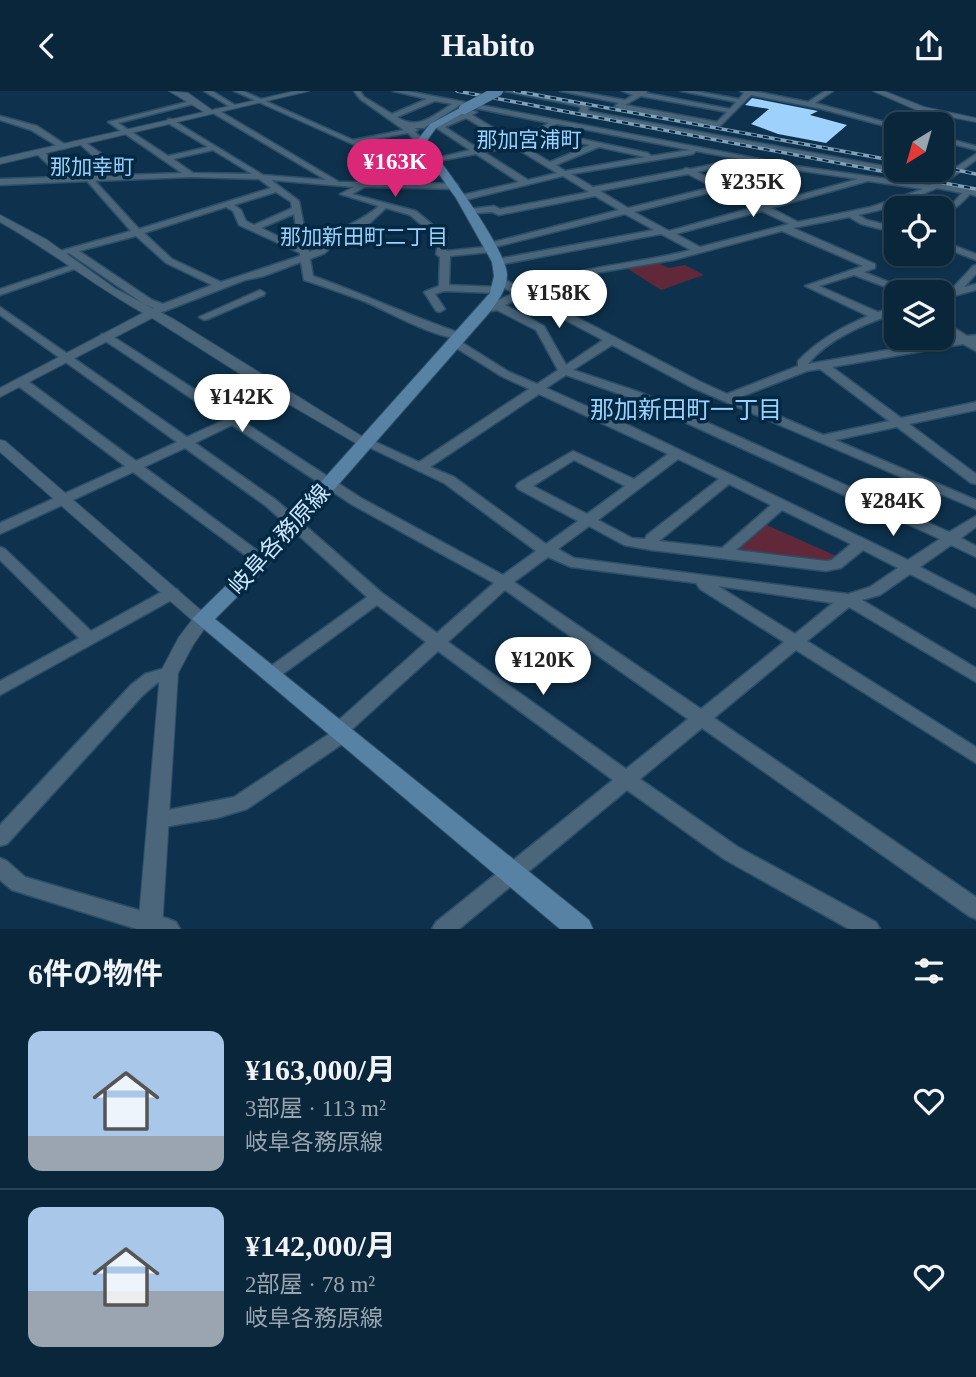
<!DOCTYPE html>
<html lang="ja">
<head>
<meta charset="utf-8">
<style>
	body { margin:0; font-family:"Times New Roman","Noto Sans JP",serif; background:#183245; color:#f1f3f6; height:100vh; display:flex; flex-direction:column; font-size:26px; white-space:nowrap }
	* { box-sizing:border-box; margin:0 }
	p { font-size:23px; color:#99a5af }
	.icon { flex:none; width:38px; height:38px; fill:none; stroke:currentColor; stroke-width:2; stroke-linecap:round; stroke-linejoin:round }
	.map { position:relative; height:838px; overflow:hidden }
	.side { display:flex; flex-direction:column; background:#0a263a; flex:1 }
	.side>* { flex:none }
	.needle { width:46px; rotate:217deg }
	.controls { position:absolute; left:884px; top:21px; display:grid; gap:14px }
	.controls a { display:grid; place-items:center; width:70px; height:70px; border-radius:14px; background:#0a263a; box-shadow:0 2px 5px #0004,0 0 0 2px #2a4354; font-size:35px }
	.price { position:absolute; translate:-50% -60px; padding:0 16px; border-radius:24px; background:#fff; color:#222; font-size:23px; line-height:46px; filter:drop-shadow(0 2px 4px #0008) }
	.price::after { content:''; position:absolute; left:50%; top:42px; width:21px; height:16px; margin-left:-10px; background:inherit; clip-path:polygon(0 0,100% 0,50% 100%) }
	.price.selected { background:#db2777; color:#fff }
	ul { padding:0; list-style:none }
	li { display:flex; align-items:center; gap:21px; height:175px; padding:0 28px }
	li+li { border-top:2px solid #2a4354 }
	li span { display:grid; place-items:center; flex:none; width:196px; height:140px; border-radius:14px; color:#555 }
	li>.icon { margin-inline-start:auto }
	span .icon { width:84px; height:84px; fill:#fffc; stroke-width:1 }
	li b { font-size:30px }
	h2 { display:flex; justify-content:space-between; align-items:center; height:84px; padding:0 28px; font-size:30px }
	header { display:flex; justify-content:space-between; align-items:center; height:91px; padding:0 28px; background:#0a263a; font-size:32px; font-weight:700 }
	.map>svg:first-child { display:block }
	.green { fill:#612839 }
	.building { fill:#9ed1fc }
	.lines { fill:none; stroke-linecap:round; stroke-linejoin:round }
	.minor-casing { stroke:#2c4f69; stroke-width:3 }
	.tertiary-casing { stroke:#2c4f69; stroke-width:2 }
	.secondary-casing { stroke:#2c4f69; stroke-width:2 }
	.minor { fill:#4b657a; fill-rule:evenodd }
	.tertiary { fill:#4b657a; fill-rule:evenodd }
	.secondary { fill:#5882a4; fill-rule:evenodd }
	.rail-casing { stroke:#82a0b8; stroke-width:3.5 }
	.rail { stroke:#032842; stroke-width:2; stroke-dasharray:6; stroke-linecap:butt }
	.secondary-bridge-casing { stroke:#2c4f69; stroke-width:11; stroke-linecap:butt }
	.secondary-bridge { stroke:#5882a4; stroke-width:10 }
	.labels { text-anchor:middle; stroke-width:7; stroke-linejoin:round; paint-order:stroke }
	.far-quarter-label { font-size:21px; fill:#9cd1fe; stroke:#032842 }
	.far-neighbourhood-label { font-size:21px; fill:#9cd1fe; stroke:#032842 }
	.street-label { font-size:23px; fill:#cce6fd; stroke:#032842 }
	.neighbourhood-label { font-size:24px; fill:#9cd1fe; stroke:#032842 }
</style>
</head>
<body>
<header><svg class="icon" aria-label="back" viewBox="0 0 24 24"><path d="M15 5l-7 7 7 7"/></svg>Habito<svg class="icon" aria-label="share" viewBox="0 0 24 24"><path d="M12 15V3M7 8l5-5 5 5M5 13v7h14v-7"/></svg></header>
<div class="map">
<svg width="976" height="838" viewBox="0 0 976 838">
	<rect width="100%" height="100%" fill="#0e324d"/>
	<g class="green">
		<path d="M 657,172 L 669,177 L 685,174 L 704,184 L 661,199 L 625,176 Z"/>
		<path d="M 760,431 L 843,468 L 836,474 L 727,463 Z"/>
	</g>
	<path class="building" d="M 752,7 L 818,20 L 810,24 L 847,34 L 826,52 L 778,43 L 751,33 L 769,18 L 745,14 Z"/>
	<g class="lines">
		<defs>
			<g id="minor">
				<path d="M 204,0 L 212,0 L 238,16 L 232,17 Z"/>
				<path d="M 234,0 L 243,0 L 353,49 L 404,39 L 360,8 L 354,0 L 360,0 L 364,6 L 392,23 L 427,8 L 393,0 L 407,0 L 796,75 L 930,94 L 936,90 L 583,23 L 579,21 L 581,17 L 578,15 L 504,0 L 518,0 L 582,12 L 589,17 L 587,20 L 942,86 L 976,63 L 976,69 L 943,93 L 976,99 L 976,105 L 970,103 C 961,113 954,119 942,123 L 941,117 L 954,111 L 962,102 L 937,97 L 896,115 L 858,124 L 867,129 L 896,136 L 896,142 L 861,133 L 849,126 L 793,137 L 875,173 L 875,177 L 864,181 L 913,201 L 899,201 L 854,184 L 819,195 L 878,221 L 896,216 L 896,222 C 865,233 829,247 808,273 L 956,247 L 942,237 L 942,229 L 967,245 L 976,244 L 976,260 L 963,253 L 832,276 L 901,327 L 976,311 L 976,319 L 909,333 L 976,383 L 976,393 L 971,392 L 897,336 L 835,349 L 976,409 L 976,418 L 691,296 L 612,254 L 573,279 L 642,302 L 949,441 L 976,425 L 976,436 L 961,447 L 976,455 L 976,466 L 951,454 L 920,476 L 976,505 L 976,517 L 910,483 L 880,504 L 862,509 L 976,577 L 976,591 L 849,516 L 807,550 L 976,656 L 976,672 L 796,559 L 714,627 L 976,806 L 976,828 L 969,825 L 702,637 L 640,688 L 738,756 L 876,831 L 880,838 L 849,838 L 724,768 L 627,699 L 459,838 L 432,838 L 436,831 L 613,689 L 438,560 L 349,641 L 351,644 L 348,649 L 247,718 L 217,727 L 158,737 L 151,735 L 148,729 L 151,723 L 158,721 L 234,706 L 329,643 L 331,636 L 426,551 L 377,514 L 276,588 L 270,590 L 264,588 L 262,584 L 264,580 L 367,506 L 266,415 L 185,357 L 144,376 L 266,466 L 268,469 L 266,472 L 256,472 L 133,381 L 0,443 L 0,432 L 125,375 L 17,294 L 17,288 L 25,288 L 136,370 L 177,351 L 0,224 L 0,216 L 187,346 L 224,329 L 101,247 L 101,243 L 109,243 L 234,324 L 281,302 L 289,302 L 291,305 L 289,308 L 242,330 L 361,407 L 503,484 L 536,460 L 444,392 L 358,351 L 364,347 L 369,348 L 419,371 L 529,298 L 501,285 L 450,253 L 450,249 L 458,249 L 509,281 L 537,293 L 558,279 L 536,239 L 497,219 L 492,220 L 487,217 L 492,212 L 514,202 L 497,193 L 497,189 L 505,189 L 523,198 C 580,174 633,174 691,159 L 661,143 L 498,174 L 493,171 L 498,168 L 654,139 L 625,123 L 495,156 L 494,160 L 491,161 L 450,165 L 449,194 L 498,196 L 503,199 L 498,202 L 444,200 L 435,203 L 445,218 L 440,221 L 436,220 L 424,201 L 439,195 L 440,166 L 436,163 L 439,149 L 410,124 L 386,117 L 370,132 L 341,146 L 325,162 L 310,168 L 313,185 C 364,203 412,226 463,243 L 463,247 C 440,250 389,221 366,211 C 346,203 325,196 304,189 L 301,171 L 264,185 L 245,189 L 157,223 L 152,220 L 154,217 L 144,213 L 69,162 L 58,165 L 53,162 L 131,140 L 87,90 L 0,94 L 0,88 L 61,86 L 36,62 L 43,60 L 58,75 L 94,66 L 79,52 L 83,50 L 105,65 L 123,84 L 182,82 L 108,31 L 195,9 L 197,12 L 118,32 L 168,65 L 208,56 L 168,32 L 168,28 L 171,28 L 263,84 L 326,89 L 213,22 L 216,18 L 339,91 L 374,91 L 404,75 L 407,75 L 407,79 L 384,91 L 457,93 L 458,95 L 454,98 L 365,96 L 352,103 L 416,120 L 447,146 L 446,160 L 485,156 L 486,153 L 619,119 L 595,105 L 499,124 L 492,121 L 466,123 L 466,119 L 469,118 L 494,115 L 500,118 L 589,101 L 563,85 L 461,110 L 457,107 L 458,105 L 519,91 L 476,63 L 433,71 L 429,69 L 470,59 L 435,36 L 470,19 L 477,21 L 472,24 L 515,50 L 549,32 L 460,14 L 424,37 L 414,37 L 418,39 L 415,41 L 424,49 L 424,53 L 418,53 L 408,42 L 359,51 L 363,54 L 359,56 ZM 435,10 L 452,13 C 434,24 418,40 397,26 ZM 466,27 L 508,52 L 479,58 L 445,36 ZM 557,33 L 690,59 L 651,65 L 648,62 L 544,40 ZM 538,44 L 590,54 L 550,71 L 521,54 ZM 514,56 L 557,82 L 528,89 L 484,61 ZM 599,56 L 645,66 L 565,80 L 556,74 ZM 213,59 L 252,83 L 193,82 L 173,68 ZM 696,60 L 739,68 L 690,78 L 686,77 L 682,79 L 593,96 L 571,83 L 693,63 ZM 99,70 L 114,84 L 63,86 L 66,84 L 62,79 ZM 747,70 L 786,77 L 722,93 L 697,81 ZM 796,79 L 858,88 L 764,114 L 729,97 ZM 688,83 L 713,96 L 628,117 L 600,100 ZM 191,86 L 259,88 L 271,97 L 139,138 L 95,90 ZM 271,89 L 354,96 L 340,103 L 379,115 C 363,129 351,131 336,142 C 326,148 321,157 309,161 L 299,110 ZM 868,90 L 923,98 L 871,116 L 798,131 L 771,117 ZM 720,99 L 755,116 L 669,140 L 634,121 ZM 276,101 L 291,111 L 292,117 L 254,134 L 246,130 L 241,119 L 234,114 ZM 226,116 L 233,120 L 239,134 L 300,162 L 300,165 L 221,191 L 172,168 L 144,142 ZM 762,120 L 789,133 L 700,156 L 676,143 ZM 294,123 L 299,155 L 261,137 ZM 782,140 L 863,175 L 805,195 L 868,225 C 842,236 818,249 798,270 L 798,275 L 727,303 L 699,290 L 530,202 L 589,183 L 673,169 ZM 136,145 L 166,172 L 212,194 L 163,213 L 152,209 L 79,160 ZM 522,206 L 603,249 L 566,274 L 544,235 L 505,214 ZM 820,278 L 889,330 L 823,344 L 738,307 L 807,280 ZM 566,284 L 634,308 L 940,448 L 908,469 L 624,332 L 546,297 ZM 539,303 L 668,363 L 634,388 L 573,360 L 518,392 L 516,395 L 518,398 L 578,430 L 546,453 L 454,386 L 430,376 ZM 232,334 L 351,413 L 494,492 L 437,542 L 382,502 L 276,409 L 195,352 ZM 678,368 L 719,388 L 647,444 L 645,448 L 632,447 L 598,429 ZM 574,369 L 625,395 L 587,423 L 533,395 ZM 729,393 L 771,414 L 722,457 L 659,450 ZM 782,419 L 851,453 L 832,469 L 826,470 L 736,459 ZM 589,435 L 624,454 L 651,459 L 826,480 L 841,477 L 863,459 L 898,477 L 870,496 L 848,503 L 574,467 L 558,458 ZM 548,466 L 571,476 L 696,492 L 700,498 L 784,551 L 701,618 L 514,491 ZM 718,495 L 833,512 L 795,543 ZM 505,499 L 688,628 L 626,678 L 448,551 Z"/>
				<path d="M 560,0 L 575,0 L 625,9 L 633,4 L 622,0 L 647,0 L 646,2 L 730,18 L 736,11 L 681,0 L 695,0 L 739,8 L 744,2 L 740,0 L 753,0 L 808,11 L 825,0 L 833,0 L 815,12 L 896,34 L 896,38 L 818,17 L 751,4 L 719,36 L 619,17 L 615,15 L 619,12 ZM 641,5 L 727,21 L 717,31 L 625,14 Z"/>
				<path d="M 0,25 L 37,35 L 69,56 L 62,58 L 31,39 L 0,29 Z"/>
				<path d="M 942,46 L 976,55 L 976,59 L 942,50 Z"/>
				<path d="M 942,150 L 976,163 L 976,169 L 942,156 Z"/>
				<path d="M 72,174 L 80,176 L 0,204 L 0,198 Z"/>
				<path d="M 976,174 L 976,183 L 964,196 L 976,193 L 976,199 L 942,208 L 942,202 L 950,200 L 973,175 Z"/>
				<path d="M 260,199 L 265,202 L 264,204 L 208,228 L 204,229 L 199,226 Z"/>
				<path d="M 0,456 L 5,458 L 91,540 L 167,498 L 177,498 L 180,502 L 177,506 L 0,604 L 0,590 L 79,547 L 0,469 Z"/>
				<path d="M 169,576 L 175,578 L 177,582 L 175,586 L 157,592 L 143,604 L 7,753 L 0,755 L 0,734 L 131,594 L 145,583 Z"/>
				<path d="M 0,767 L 7,770 L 25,786 L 169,828 L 176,831 L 180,838 L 137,838 L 12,799 L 0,789 Z"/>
			</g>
			<g id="tertiary">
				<path d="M 169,0 L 188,2 L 212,19 L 295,0 L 309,0 L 0,73 L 0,67 L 204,21 Z"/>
				<path d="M 873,0 L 884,0 L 924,16 L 976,27 L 976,31 L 919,20 Z"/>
				<path d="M 0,124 L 47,149 L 116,198 L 175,229 L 371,351 L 369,354 L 359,354 L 280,308 L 152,227 L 0,306 L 0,297 L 143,222 C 93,194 50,159 0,131 Z"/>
				<path d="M 0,349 L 5,350 L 211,528 L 193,554 L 178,582 L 162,838 L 138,838 L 160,582 L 179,546 L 192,529 L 0,361 Z"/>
			</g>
			<path id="secondary" d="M 464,15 L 468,18 L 467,20 L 436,37 L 426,51 C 444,75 506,157 507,184 C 507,199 497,211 489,222 L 259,484 L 215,528 L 589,829 L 593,838 L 560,838 L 192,528 L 245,476 L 490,202 L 494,185 L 492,171 L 456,107 L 416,51 L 430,33 Z"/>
		</defs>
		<use href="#minor" class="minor-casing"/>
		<use href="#tertiary" class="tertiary-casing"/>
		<use href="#secondary" class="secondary-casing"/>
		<use href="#minor" class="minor"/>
		<use href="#tertiary" class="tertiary"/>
		<use href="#secondary" class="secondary"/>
		<defs>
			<g id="rail">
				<path d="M 457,0 L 976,98"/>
				<path d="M 515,0 L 896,70"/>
				<path d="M 942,76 L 976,83"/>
			</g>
		</defs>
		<use href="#rail" class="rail-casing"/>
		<use href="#rail" class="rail"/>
		<defs>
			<path id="secondary-bridge" d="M 464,18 L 498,0"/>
		</defs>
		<use href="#secondary-bridge" class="secondary-bridge-casing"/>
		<use href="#secondary-bridge" class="secondary-bridge"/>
	</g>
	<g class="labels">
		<g class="far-quarter-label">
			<text x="529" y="56">那加宮浦町</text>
			<text x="92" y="83">那加幸町</text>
		</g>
		<g class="far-neighbourhood-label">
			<text x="364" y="153">那加新田町二丁目</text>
		</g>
		<g class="street-label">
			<text transform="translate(279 448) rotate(-48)" y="8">岐阜各務原線</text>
		</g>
		<g class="neighbourhood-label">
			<text x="686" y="327">那加新田町一丁目</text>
		</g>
	</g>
</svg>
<div class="controls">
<a><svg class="needle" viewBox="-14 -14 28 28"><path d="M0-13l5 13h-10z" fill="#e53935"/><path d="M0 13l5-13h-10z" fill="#99a5af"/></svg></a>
<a><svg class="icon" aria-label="locate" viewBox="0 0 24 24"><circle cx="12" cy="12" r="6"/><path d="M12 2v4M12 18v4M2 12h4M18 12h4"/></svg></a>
<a><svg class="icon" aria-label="layers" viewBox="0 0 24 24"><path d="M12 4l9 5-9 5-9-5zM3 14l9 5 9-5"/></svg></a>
</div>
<b class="price selected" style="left:395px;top:108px">¥163K</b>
<b class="price" style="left:753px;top:128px">¥235K</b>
<b class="price" style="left:559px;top:239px">¥158K</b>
<b class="price" style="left:242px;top:343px">¥142K</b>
<b class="price" style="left:893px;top:447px">¥284K</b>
<b class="price" style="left:543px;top:606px">¥120K</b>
</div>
<section class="side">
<h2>6件の物件<svg class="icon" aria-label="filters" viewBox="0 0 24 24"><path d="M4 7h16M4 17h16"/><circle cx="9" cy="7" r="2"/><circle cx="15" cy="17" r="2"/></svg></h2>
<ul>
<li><span style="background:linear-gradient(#a9c7e8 75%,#9aa5b1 0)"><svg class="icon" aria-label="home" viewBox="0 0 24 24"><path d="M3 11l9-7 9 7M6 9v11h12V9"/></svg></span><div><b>¥163,000/月</b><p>3部屋 · 113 m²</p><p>岐阜各務原線</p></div><svg class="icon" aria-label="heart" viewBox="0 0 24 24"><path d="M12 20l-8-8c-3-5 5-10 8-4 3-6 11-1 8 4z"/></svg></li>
<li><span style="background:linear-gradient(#a9c7e8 60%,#9aa5b1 0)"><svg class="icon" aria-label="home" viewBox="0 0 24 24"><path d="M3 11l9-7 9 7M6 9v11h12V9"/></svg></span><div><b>¥142,000/月</b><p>2部屋 · 78 m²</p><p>岐阜各務原線</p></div><svg class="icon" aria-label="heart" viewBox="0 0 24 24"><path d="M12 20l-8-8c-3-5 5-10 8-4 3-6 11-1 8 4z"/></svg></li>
</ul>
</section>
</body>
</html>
